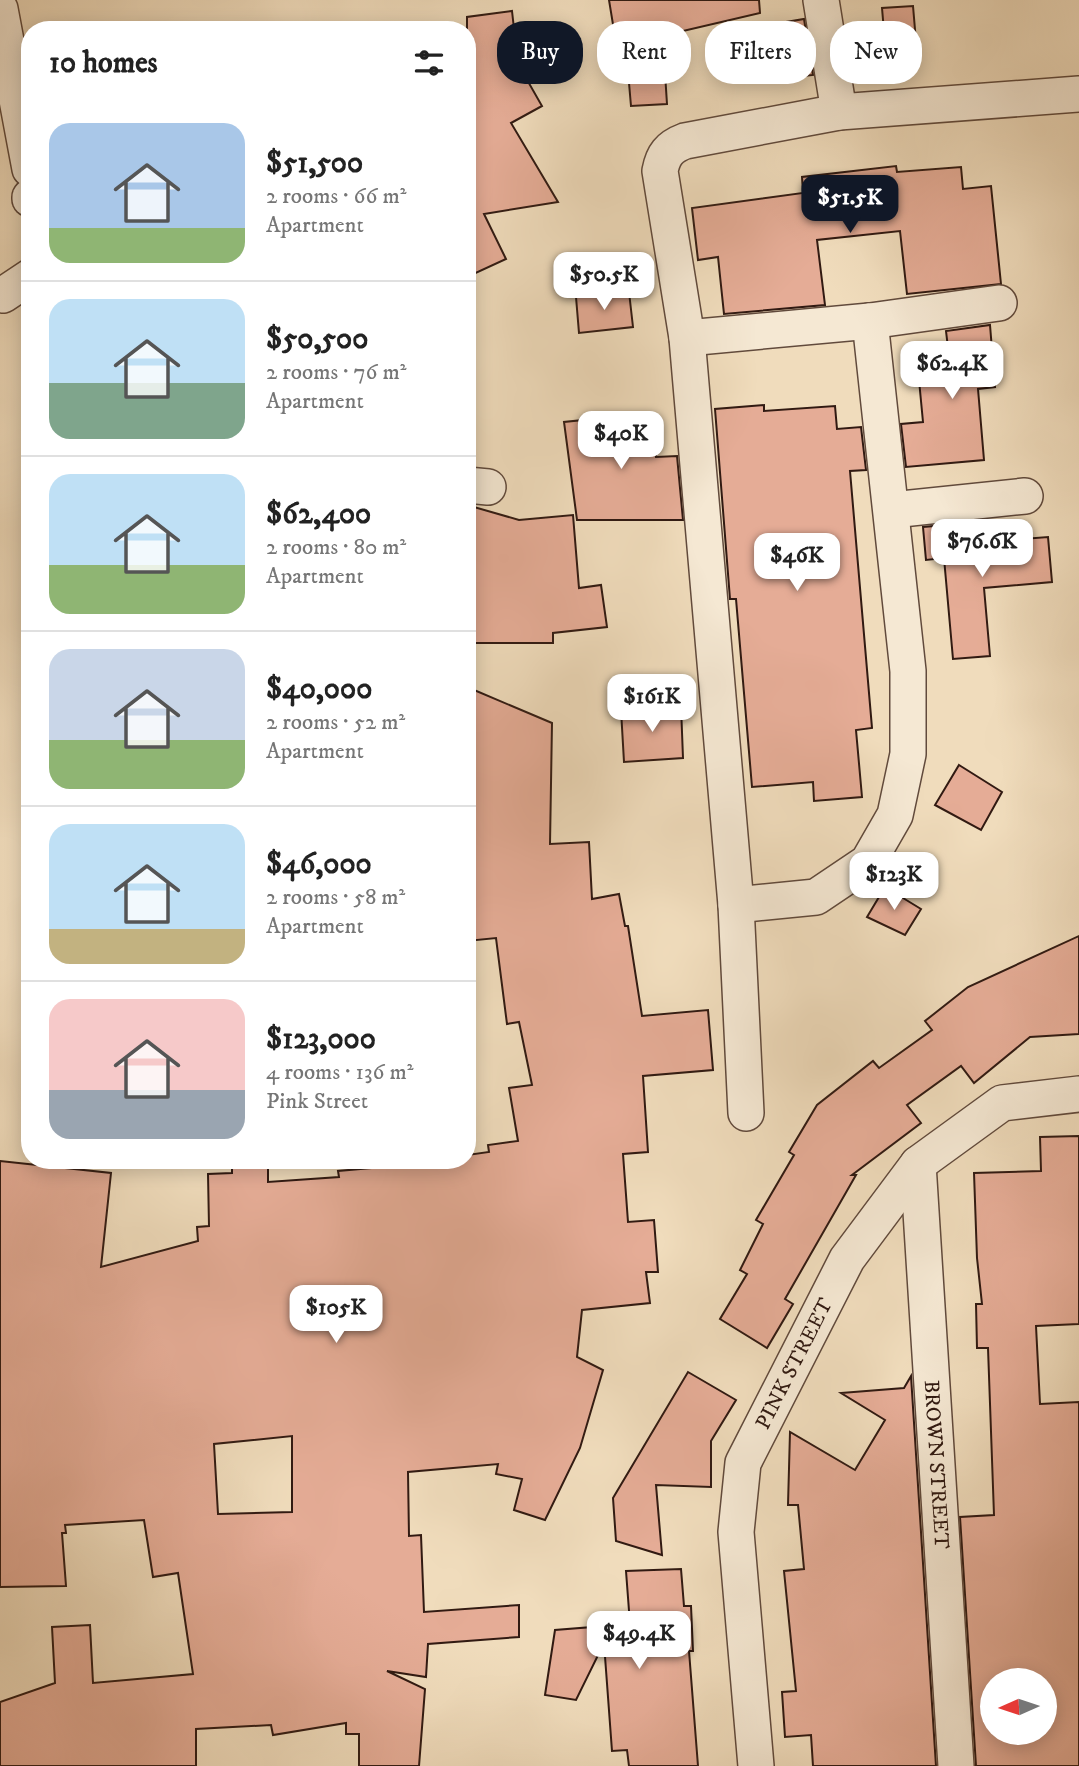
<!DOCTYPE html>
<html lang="en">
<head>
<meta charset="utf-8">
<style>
	body { margin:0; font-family:"IM FELL DW Pica",serif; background:#f6f6f6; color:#222; height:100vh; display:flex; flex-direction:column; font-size:26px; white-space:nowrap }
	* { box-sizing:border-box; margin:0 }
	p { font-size:23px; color:#767676 }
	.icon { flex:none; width:38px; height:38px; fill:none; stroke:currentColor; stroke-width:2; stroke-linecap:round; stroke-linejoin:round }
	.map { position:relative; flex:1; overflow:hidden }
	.side { position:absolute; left:21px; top:21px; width:455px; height:1148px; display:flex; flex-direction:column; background:#fff; border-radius:28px; box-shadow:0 4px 18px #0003 }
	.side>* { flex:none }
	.top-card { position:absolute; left:497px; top:21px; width:476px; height:63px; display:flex; gap:14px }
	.needle { width:46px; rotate:267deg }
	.fabs { position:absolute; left:980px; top:1668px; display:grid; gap:14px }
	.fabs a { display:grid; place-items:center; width:77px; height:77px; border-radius:50%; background:#fff; box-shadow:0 4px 18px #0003; font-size:35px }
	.price { position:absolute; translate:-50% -60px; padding:0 16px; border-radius:14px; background:#fff; color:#222; font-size:23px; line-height:46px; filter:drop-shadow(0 2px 4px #0008) }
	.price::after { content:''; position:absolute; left:50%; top:42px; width:21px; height:16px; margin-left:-10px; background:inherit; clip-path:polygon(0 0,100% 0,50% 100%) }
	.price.on { background:#111827; color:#fff }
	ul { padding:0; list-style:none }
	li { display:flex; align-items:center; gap:21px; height:175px; padding:0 28px }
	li+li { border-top:2px solid #e0e0e0 }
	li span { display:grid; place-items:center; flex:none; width:196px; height:140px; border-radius:21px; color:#555 }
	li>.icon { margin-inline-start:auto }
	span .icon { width:84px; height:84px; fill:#fffc; stroke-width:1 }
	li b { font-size:30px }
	h2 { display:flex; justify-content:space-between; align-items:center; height:84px; padding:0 28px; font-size:30px }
	.pill { padding:0 24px; border-radius:28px; background:#fff; box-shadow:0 4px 18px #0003; font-size:24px; line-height:63px }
	.pill.on { background:#111827; color:#fff }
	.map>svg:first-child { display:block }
	.building { fill:#e5ac96; stroke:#311a12; stroke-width:2; fill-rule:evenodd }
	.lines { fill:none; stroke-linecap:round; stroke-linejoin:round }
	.minor-casing { stroke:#614a3c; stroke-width:38 }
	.minor { stroke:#f5e8d3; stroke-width:35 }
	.labels { text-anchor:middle; stroke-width:5; stroke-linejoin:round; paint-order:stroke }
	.street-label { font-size:21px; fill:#311a12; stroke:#f5e8d3 }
</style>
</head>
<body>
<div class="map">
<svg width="1079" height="1766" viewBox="0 0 1079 1766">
	<rect width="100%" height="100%" fill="#f0dcbc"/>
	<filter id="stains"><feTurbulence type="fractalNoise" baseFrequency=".00286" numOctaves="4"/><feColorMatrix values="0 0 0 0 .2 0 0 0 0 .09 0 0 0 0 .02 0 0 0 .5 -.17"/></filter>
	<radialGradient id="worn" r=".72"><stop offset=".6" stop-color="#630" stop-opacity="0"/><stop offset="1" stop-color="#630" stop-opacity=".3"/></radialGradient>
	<g class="building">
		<path d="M 609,0 L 759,0 L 760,13 L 670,34 L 671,41 L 663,42 L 667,104 L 631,106 L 626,48 L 617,49 Z"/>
		<path d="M 913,6 L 917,53 L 886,55 L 882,8 Z"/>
		<path d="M 512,11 L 518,64 L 542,106 L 511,123 L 558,202 L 484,214 L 506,259 L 467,277 L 467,17 Z"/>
		<path d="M 804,19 L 813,75 L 753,82 L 745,29 Z"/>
		<path d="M 896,166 L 897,172 L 961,167 L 963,189 L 991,186 L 1001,284 L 907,294 L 900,231 L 817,240 L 825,305 L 724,314 L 718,257 L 698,260 L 692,208 L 803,193 L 802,177 Z"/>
		<path d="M 629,292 L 633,327 L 579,333 L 576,297 Z"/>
		<path d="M 990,325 L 995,387 L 978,389 L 984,460 L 906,467 L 901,424 L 923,422 L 917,359 L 949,356 L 946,331 Z"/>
		<path d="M 764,405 L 764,411 L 835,406 L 837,429 L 861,427 L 866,470 L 850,471 L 872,728 L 856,730 L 862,797 L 814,801 L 813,782 L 752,787 L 736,599 L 730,599 L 715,409 Z"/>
		<path d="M 652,413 L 656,457 L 677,456 L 683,520 L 577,520 L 564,422 Z"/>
		<path d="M 467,505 L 519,520 L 573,515 L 579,588 L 601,585 L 607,627 L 553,633 L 553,643 L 467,643 Z"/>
		<path d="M 957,524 L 958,538 L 982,536 L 983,542 L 1048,537 L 1052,582 L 984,588 L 990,656 L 953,659 L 944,558 L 926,560 L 923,527 Z"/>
		<path d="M 467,687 L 552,723 L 550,844 L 589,842 L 592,899 L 619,894 L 625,926 L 628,926 L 642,1016 L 708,1010 L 713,1070 L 643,1076 L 648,1152 L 623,1154 L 628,1222 L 654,1220 L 658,1272 L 646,1272 L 650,1303 L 582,1310 L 577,1357 L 603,1370 L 580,1448 L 545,1520 L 514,1510 L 522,1479 L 496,1474 L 498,1464 L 408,1472 L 409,1536 L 421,1535 L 424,1612 L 519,1605 L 519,1637 L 428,1644 L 426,1677 L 387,1671 L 425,1689 L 419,1766 L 359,1766 L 359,1734 L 346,1734 L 346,1723 L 273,1735 L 271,1725 L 196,1729 L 196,1766 L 0,1766 L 0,1702 L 55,1683 L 52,1627 L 90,1625 L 93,1683 L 193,1674 L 178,1573 L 153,1577 L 144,1520 L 65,1525 L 66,1533 L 62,1533 L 66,1586 L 0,1587 L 0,1161 L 111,1173 L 101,1267 L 198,1241 L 197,1227 L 209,1226 L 208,1174 L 232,1173 L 232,1160 L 268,1160 L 268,1182 L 339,1177 L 338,1171 L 382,1167 L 381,1160 L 467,1160 L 467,1155 L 489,1152 L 488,1145 L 518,1141 L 509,1088 L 532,1085 L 519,1022 L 507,1024 L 496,938 L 467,941 ZM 292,1436 L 292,1512 L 218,1514 L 214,1444 Z"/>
		<path d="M 681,706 L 683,758 L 624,762 L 621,710 Z"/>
		<path d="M 959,765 L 1002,792 L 981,830 L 935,805 Z"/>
		<path d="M 885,887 L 921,909 L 905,935 L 867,917 Z"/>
		<path d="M 1079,936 L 1079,1034 L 1030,1037 L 974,1083 L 961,1066 L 907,1105 L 921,1123 L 852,1175 L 856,1175 L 785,1299 L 793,1304 L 767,1348 L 720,1319 L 747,1274 L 740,1270 L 763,1224 L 756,1220 L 794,1155 L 789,1152 L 817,1105 L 873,1061 L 879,1068 L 932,1030 L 925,1021 L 968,987 Z"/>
		<path d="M 1079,1136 L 1079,1324 L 1036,1326 L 1040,1404 L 1079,1402 L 1079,1766 L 976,1766 L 960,1517 L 994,1515 L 988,1348 L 977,1348 L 976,1304 L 982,1304 L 977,1258 L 974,1173 L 1041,1171 L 1040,1137 ZM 992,1680 L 1045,1680 L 1045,1732 L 992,1732 Z"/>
		<path d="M 688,1372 L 736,1400 L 711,1441 L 711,1487 L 656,1485 L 662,1555 L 616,1541 L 613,1498 Z"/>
		<path d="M 911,1376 L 936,1766 L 813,1766 L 811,1735 L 785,1737 L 782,1692 L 796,1691 L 784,1571 L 804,1569 L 798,1505 L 788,1505 L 790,1432 L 855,1470 L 885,1420 L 841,1393 L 904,1388 Z"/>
		<path d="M 681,1569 L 684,1606 L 691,1606 L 693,1651 L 689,1651 L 698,1766 L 629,1766 L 627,1750 L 612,1751 L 604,1643 L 576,1700 L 545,1695 L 555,1630 L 630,1624 L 626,1571 Z"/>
	</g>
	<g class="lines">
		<defs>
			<g id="minor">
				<path d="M 821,0 L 839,112"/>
				<path d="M 0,9 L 30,169"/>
				<path d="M 30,197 L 30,199"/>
				<path d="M 3,295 L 30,277"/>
				<path d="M 687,338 L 870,321 L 999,303"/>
				<path d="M 467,485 L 488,487"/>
				<path d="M 892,510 L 1025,496"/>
				<path d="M 736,905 L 816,897 L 868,862 L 895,815 L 908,754 L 908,671 L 870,321"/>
				<path d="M 746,1113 L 736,905 L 687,338 L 660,171 C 663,155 669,147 685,141 L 839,112 L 1079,94"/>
				<path id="s1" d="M 918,1164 L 956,1766"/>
				<path id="s2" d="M 756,1766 L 736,1532 L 743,1463 L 847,1259 L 918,1164 L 1002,1103 L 1079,1094"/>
			</g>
		</defs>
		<use href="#minor" class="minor-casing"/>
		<use href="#minor" class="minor"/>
	</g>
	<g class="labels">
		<g class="street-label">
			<text dy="7" stroke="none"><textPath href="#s2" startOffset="416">PINK STREET</textPath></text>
			<text dy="7" stroke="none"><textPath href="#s1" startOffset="301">BROWN STREET</textPath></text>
		</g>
	</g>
	<rect width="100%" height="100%" filter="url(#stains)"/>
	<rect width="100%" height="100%" fill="url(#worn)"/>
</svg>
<div class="fabs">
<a><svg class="needle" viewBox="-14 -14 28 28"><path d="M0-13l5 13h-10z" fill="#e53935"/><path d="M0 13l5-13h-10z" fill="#767676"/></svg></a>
</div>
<b class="price on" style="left:850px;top:235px">$51.5K</b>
<b class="price" style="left:604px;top:312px">$50.5K</b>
<b class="price" style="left:952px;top:401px">$62.4K</b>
<b class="price" style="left:621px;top:471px">$40K</b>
<b class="price" style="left:982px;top:579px">$76.6K</b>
<b class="price" style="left:797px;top:593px">$46K</b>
<b class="price" style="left:652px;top:734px">$161K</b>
<b class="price" style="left:894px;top:912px">$123K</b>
<b class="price" style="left:336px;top:1345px">$105K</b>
<b class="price" style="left:639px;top:1671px">$49.4K</b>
<div class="top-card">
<a class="pill on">Buy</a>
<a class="pill">Rent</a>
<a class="pill">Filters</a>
<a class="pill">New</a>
</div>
<section class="side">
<h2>10 homes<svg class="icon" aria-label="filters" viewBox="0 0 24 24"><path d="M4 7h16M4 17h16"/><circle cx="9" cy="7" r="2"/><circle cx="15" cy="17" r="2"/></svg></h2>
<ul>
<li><span style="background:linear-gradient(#a9c7e8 75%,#8fb573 0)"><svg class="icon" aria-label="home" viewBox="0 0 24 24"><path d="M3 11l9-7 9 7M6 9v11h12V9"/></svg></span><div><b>$51,500</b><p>2 rooms · 66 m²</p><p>Apartment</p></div></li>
<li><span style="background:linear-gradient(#bfe0f5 60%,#7fa58c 0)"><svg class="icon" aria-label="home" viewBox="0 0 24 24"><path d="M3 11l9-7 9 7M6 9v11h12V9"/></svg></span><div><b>$50,500</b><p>2 rooms · 76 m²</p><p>Apartment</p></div></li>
<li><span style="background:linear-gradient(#bfe0f5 65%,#8fb573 0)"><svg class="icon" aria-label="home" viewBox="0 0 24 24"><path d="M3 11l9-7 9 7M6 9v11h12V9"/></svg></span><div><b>$62,400</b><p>2 rooms · 80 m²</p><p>Apartment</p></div></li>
<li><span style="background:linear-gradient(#c9d6e8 65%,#8fb573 0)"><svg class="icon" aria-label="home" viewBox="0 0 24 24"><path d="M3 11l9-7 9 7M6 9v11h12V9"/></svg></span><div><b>$40,000</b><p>2 rooms · 52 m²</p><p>Apartment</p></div></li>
<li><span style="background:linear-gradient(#bfe0f5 75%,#c2b280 0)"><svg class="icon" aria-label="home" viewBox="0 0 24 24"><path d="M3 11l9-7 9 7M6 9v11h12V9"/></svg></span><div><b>$46,000</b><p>2 rooms · 58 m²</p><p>Apartment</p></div></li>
<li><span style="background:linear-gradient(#f6c9c9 65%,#9aa5b1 0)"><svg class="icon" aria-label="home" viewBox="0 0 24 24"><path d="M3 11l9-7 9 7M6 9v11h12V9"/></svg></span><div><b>$123,000</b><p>4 rooms · 136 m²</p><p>Pink Street</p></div></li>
</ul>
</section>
</div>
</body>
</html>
